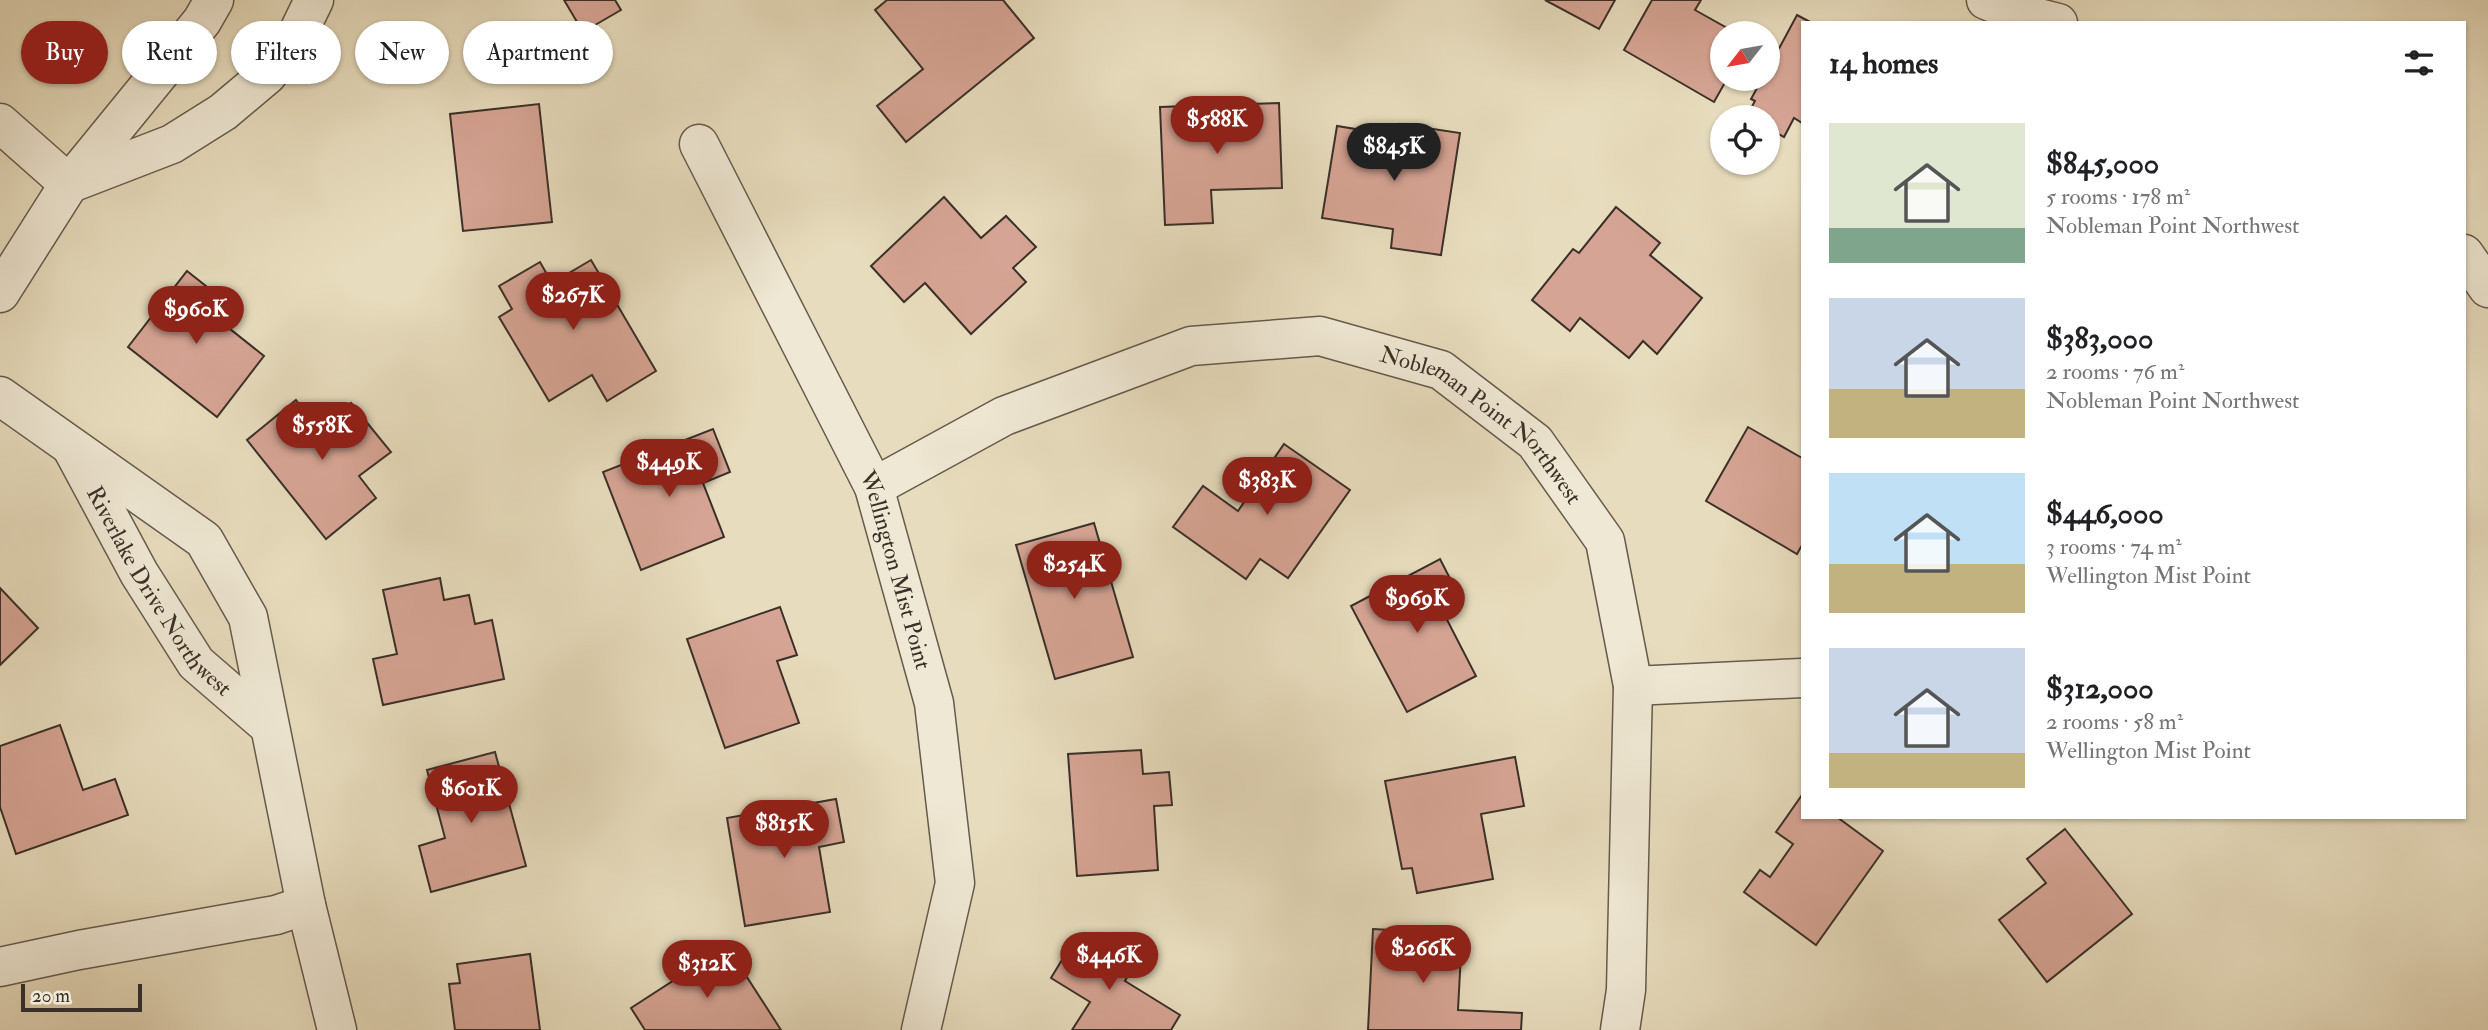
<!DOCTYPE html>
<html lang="en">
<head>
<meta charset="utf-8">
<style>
	body { margin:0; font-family:"IM FELL Double Pica",serif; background:#f6f6f6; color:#202124; height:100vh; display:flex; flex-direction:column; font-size:26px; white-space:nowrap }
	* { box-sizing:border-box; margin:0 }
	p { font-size:23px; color:#757577 }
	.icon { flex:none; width:38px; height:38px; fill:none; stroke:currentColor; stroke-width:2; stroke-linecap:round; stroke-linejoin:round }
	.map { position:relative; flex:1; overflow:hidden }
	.details { position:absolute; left:1801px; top:21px; width:665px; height:798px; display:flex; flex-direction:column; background:#fff; border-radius:0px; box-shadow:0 2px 5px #0004 }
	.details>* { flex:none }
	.hud { position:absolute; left:21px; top:21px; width:665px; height:63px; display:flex; gap:14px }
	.needle { width:46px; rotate:239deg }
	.buttons { position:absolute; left:1710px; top:21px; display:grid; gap:14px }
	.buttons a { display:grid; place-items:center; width:70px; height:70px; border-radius:50%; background:#fff; box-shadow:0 2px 5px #0004; font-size:35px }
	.scale { position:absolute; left:21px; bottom:18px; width:121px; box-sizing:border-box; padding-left:7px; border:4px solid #3b3028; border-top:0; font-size:19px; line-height:24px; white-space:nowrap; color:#3b3028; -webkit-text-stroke:5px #efe8d4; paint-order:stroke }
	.price { position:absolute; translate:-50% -60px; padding:0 16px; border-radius:24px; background:#8f2418; color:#fff; font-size:23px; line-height:46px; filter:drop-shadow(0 2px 4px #0008) }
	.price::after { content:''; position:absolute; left:50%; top:42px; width:21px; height:16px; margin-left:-10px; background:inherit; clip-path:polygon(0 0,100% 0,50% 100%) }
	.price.current { background:#222; color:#fff }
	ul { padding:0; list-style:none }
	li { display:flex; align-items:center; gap:21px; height:175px; padding:0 28px }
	li span { display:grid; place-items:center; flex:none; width:196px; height:140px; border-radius:0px; color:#555 }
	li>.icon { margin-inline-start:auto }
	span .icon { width:84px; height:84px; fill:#fffc; stroke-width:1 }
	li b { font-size:30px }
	h2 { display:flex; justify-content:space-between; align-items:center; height:84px; padding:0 28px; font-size:30px }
	.pill { padding:0 24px; border-radius:32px; background:#fff; box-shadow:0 2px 5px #0004; font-size:24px; line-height:63px }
	.pill.current { background:#8f2418; color:#fff }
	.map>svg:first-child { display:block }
	.building { fill:#d6a494; stroke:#3b3028; stroke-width:2 }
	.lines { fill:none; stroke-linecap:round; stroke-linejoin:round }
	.minor-casing { stroke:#665b4d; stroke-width:41 }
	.minor { stroke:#efe8d4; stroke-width:38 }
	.labels { text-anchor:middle; stroke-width:7; stroke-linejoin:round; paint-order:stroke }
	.street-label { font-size:23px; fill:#3b3028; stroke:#efe8d4 }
</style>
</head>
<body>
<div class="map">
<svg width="2488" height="1030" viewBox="0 0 2488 1030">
	<rect width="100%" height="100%" fill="#e7dcbd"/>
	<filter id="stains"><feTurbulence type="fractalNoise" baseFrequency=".00286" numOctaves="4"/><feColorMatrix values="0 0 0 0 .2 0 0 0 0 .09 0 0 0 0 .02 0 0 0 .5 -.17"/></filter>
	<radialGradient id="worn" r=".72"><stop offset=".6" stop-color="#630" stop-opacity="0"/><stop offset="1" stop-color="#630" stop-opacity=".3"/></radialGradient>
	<g class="building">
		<path d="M 564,0 L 615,0 L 621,10 L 583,32 Z"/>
		<path d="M 887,0 L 1003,0 L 1034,38 L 906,142 L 877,106 L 923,69 L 875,10 Z"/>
		<path d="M 1545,0 L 1615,0 L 1599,29 Z"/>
		<path d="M 1652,0 L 1701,0 L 1695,10 L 1727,28 L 1722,33 L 1722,79 L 1727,79 L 1714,102 L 1624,50 Z"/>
		<path d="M 1797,15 L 1812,23 L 1802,23 L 1802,123 L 1794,118 L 1784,137 L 1768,128 L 1768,117 L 1746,117 L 1755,101 L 1751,99 L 1762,79 L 1768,79 L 1768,69 Z"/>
		<path d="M 1279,103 L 1282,188 L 1211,190 L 1213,223 L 1165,225 L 1160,107 Z"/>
		<path d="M 539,104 L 552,222 L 463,231 L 450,114 Z"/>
		<path d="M 1400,124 L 1460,133 L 1441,255 L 1391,248 L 1393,229 L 1322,218 L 1337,126 L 1398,136 Z"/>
		<path d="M 944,197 L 981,238 L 1006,216 L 1036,247 L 1013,268 L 1026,282 L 971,334 L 925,283 L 904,302 L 871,266 Z"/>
		<path d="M 1616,207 L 1660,243 L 1650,255 L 1702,298 L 1657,354 L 1643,341 L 1629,358 L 1580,318 L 1570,331 L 1532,300 L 1573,249 L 1579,253 Z"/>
		<path d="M 591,260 L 656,371 L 607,401 L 592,375 L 549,401 L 499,317 L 512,309 L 499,286 L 540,262 L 552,283 Z"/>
		<path d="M 187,271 L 221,298 L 210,313 L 264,356 L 217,417 L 128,347 Z"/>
		<path d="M 296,400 L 310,418 L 320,409 L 330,421 L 351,403 L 391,452 L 359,476 L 376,498 L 326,539 L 247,440 Z"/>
		<path d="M 1748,427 L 1802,458 L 1802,545 L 1797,554 L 1706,501 Z"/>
		<path d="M 713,429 L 730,472 L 703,483 L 724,537 L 641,570 L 603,472 Z"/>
		<path d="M 1284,444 L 1350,490 L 1288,578 L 1260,559 L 1246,579 L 1173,527 L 1203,486 L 1238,511 Z"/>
		<path d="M 1094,523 L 1133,657 L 1055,679 L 1016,545 Z"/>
		<path d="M 1440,559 L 1463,604 L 1444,614 L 1476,676 L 1407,712 L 1351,606 Z"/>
		<path d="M 440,578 L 444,600 L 469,595 L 475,624 L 492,620 L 504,679 L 383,705 L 373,659 L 397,654 L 383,590 Z"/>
		<path d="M 0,588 L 38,628 L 0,665 Z"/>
		<path d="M 780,607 L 797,655 L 777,661 L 799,723 L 725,748 L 687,639 Z"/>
		<path d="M 60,725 L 83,790 L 115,779 L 128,815 L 16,854 L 0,807 L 0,746 Z"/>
		<path d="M 1141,750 L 1143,774 L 1169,772 L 1172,805 L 1154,806 L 1158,870 L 1077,876 L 1068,754 Z"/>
		<path d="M 495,752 L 526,866 L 431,892 L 419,846 L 445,838 L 427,770 Z"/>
		<path d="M 1515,757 L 1524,806 L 1481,814 L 1493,879 L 1417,893 L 1412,868 L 1402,869 L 1385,781 Z"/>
		<path d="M 1802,795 L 1802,817 L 1837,817 L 1883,851 L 1816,945 L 1744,892 L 1760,870 L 1770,877 L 1793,844 L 1776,832 Z"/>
		<path d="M 836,799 L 844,842 L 819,847 L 830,912 L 745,926 L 727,818 Z"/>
		<path d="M 2065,829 L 2132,914 L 2047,982 L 1999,920 L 2046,883 L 2027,859 Z"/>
		<path d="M 1373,929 L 1462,934 L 1458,1010 L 1522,1013 L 1521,1030 L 1368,1030 Z"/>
		<path d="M 1077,935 L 1132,968 L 1125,981 L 1180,1015 L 1171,1030 L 1072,1030 L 1090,1002 L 1051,978 Z"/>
		<path d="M 727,946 L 781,1030 L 645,1030 L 631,1008 Z"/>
		<path d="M 530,954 L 540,1030 L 455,1030 L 449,984 L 460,983 L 457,964 Z"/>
	</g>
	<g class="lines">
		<defs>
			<g id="minor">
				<path d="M 1986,0 L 2019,13 L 2058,23"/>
				<path d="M 0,123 L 69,184"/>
				<path id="s1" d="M 699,144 L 874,487 L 934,703 L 955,883 L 921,1030"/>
				<path d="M 71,183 L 172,144 L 223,112 L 267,75 L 296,37 L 314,0"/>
				<path d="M 2464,254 L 2488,288"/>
				<path d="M 0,293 L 69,184 L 202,21 L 214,0"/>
				<path d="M 0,396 L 204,540 L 248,617 L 306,905 L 337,1030"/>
				<path id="s2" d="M 73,450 L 139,573 L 196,663 L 269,726"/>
				<path id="s3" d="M 874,487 L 1004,416 L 1191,346 L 1320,336 L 1441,370 L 1535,442 L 1605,541 L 1633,686 L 1626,990 L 1620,1030"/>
				<path d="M 1633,686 L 1802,678"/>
				<path d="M 0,967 L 79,950 L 276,915 L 306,905"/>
			</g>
		</defs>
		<use href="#minor" class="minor-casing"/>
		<use href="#minor" class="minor"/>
	</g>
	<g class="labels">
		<g class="street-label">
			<text dy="8" stroke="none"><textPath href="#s3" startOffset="667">Nobleman Point Northwest</textPath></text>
			<text dy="8" stroke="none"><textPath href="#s1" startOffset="471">Wellington Mist Point</textPath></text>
			<text dy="8" stroke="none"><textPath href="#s2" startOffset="166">Riverlake Drive Northwest</textPath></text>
		</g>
	</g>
	<rect width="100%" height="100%" filter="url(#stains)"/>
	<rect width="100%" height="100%" fill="url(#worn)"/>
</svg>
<div class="buttons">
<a><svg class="needle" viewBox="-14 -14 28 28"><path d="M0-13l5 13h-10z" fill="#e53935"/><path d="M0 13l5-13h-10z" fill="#757577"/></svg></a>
<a><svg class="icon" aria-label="locate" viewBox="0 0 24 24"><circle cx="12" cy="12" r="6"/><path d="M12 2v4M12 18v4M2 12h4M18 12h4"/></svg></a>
</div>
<div class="scale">20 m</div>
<b class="price" style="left:1217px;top:156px">$588K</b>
<b class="price current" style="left:1394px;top:183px">$845K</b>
<b class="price" style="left:573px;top:332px">$267K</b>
<b class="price" style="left:196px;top:346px">$960K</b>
<b class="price" style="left:322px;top:462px">$558K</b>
<b class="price" style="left:669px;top:499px">$449K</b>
<b class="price" style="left:1267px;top:517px">$383K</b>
<b class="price" style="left:1074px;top:601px">$254K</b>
<b class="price" style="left:1417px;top:635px">$969K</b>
<b class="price" style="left:471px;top:825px">$601K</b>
<b class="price" style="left:784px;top:860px">$815K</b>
<b class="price" style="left:1423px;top:985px">$266K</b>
<b class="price" style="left:1109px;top:992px">$446K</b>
<b class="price" style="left:707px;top:1000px">$312K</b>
<div class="hud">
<a class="pill current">Buy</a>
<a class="pill">Rent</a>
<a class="pill">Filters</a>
<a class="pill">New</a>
<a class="pill">Apartment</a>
</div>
<section class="details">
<h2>14 homes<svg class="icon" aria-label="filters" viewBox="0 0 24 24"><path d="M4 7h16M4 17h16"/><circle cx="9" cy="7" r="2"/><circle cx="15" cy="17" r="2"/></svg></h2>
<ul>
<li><span style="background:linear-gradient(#dfe7d0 75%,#7fa58c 0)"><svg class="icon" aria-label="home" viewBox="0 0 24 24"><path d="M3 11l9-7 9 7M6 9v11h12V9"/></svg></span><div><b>$845,000</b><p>5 rooms · 178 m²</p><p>Nobleman Point Northwest</p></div></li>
<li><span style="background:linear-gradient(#c9d6e8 65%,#c2b280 0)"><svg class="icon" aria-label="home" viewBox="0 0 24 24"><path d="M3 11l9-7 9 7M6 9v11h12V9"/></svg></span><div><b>$383,000</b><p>2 rooms · 76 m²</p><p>Nobleman Point Northwest</p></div></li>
<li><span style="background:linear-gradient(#bfe0f5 65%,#c2b280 0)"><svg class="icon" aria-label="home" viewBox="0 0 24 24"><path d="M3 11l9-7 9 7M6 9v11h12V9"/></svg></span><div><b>$446,000</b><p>3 rooms · 74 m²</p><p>Wellington Mist Point</p></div></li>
<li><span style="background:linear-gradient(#c9d6e8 75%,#c2b280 0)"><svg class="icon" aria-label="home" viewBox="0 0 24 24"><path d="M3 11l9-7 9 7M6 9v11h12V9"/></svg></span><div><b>$312,000</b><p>2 rooms · 58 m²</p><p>Wellington Mist Point</p></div></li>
</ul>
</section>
</div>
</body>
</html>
